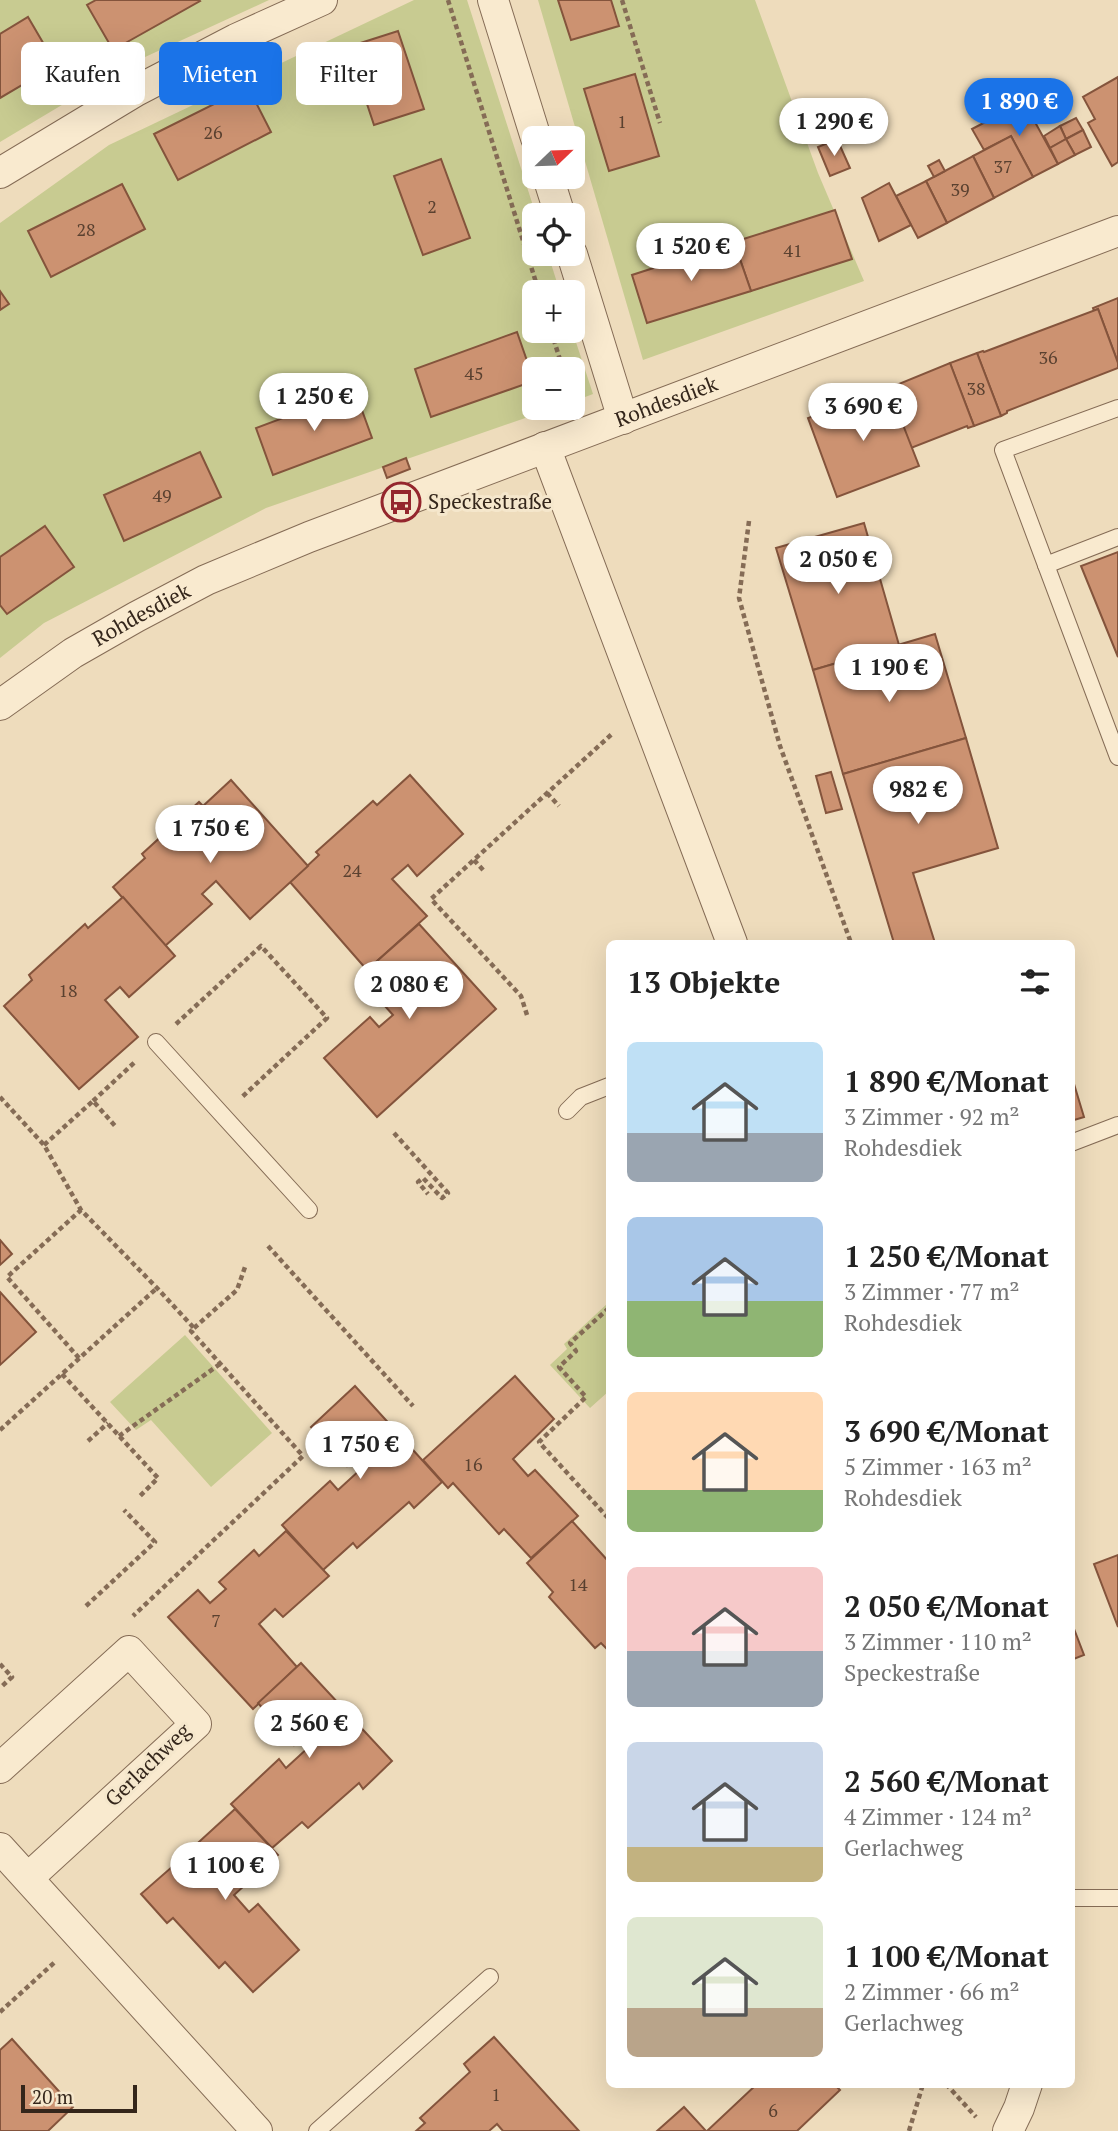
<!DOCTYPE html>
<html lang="de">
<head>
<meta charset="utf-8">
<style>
	body { margin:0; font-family:"PT Serif",serif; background:#f6f6f6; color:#222; height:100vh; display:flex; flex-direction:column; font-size:26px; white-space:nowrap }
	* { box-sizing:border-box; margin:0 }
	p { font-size:23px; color:#767676 }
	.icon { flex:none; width:38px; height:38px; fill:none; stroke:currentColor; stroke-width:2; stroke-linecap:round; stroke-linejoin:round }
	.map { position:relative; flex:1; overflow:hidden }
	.sheet { position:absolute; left:606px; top:940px; width:469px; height:1148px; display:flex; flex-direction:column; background:#fff; border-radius:10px; box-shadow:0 7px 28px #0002 }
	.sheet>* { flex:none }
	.hud { position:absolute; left:21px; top:42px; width:480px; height:63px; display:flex; gap:14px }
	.needle { width:46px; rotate:67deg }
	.buttons { position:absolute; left:522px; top:126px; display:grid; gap:14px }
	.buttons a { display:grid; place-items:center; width:63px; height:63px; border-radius:10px; background:#fff; box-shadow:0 7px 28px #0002; font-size:35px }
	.scale { position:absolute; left:21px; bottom:18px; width:116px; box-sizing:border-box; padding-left:7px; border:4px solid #34261b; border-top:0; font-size:19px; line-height:24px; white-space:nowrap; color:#34261b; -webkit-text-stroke:5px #f5e7cc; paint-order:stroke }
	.price { position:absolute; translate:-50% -60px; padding:0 16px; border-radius:24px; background:#fff; color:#222; font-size:23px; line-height:46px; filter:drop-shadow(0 2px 4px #0008) }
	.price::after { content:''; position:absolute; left:50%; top:42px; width:21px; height:16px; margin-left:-10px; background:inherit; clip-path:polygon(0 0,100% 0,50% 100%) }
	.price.current { background:#1a73e8; color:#fff }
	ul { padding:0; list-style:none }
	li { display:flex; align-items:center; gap:21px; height:175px; padding:0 21px }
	li span { display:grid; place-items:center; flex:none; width:196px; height:140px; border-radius:10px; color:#555 }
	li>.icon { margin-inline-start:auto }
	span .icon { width:84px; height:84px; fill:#fffc; stroke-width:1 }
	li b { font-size:30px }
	h2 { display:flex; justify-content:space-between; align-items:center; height:84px; padding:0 21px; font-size:30px }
	.pill { padding:0 24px; border-radius:10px; background:#fff; box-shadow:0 7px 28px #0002; font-size:24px; line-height:63px }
	.pill.current { background:#1a73e8; color:#fff }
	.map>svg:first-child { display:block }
	.green { fill:#c8cb91 }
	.building { fill:#cc9271; stroke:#84543c; stroke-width:2 }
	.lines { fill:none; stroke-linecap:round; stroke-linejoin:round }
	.service-casing { stroke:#856c56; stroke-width:18 }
	.minor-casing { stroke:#856c56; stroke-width:32 }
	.path { stroke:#856c56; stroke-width:4.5; stroke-dasharray:5 3.5; stroke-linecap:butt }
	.service { stroke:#f9eacf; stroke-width:16 }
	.minor { stroke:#f9eacf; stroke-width:30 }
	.labels { text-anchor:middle; stroke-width:6; stroke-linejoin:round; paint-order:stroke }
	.number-label { font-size:18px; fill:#5a4130 }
	.street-label { font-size:21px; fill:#34261b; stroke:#f5e7cc }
	.poi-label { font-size:21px; fill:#34261b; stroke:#f5e7cc; text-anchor:start }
</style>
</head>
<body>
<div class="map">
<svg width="1118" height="2131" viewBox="0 0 1118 2131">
	<rect width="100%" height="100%" fill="#eedcbc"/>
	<g class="green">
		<path d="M 0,0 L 269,0 L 132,63 L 0,142 Z"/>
		<path d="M 414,0 L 467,0 L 536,215 L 534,215 L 534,254 L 548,254 L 560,292 L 534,292 L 534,331 L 572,330 L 593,394 L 572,402 L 572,369 L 534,369 L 534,408 L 554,408 L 266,508 L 44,623 L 0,658 L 0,223 L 109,145 Z"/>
		<path d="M 538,0 L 755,0 L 818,173 L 864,281 L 643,360 Z"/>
		<path d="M 609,1302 L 609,1391 L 590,1408 L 550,1365 L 567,1349 L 564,1344 Z"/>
		<path d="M 185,1335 L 272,1433 L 211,1487 L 151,1420 L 136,1430 L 110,1402 Z"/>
	</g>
	<g class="building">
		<path d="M 96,0 L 199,0 L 200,1 L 113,50 L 87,5 Z"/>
		<path d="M 558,0 L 611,0 L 619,26 L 571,40 Z"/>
		<path d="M 28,17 L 56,65 L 0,98 L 0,34 Z"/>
		<path d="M 398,31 L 424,109 L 374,125 L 348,47 Z"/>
		<path d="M 635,74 L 659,156 L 609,171 L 584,89 Z"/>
		<path d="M 1118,77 L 1118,162 L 1112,166 L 1088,123 L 1095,119 L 1083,97 Z"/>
		<path d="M 248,87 L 271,132 L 178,180 L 154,134 Z"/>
		<path d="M 1024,102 L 1058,164 L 1033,177 L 1011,136 L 984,150 L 972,129 Z"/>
		<path d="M 1076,118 L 1083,130 L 1066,139 L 1060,126 Z"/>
		<path d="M 1060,126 L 1066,139 L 1050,148 L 1044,136 Z"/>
		<path d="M 1083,130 L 1091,147 L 1075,155 L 1066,139 Z"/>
		<path d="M 1011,136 L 1033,177 L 994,198 L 973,156 Z"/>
		<path d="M 837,139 L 850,168 L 830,176 L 818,147 Z"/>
		<path d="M 1066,139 L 1075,155 L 1058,164 L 1050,148 Z"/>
		<path d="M 973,156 L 994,198 L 947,223 L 926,181 Z"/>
		<path d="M 441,159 L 470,238 L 423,255 L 394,176 Z"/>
		<path d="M 939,160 L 945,171 L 934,177 L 928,166 Z"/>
		<path d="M 926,181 L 947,223 L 918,238 L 896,196 Z"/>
		<path d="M 889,183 L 911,225 L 879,241 L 862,198 Z"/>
		<path d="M 122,184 L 145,229 L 51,277 L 28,231 Z"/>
		<path d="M 835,210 L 852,259 L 751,291 L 734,242 Z"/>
		<path d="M 734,242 L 751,291 L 647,323 L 632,275 Z"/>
		<path d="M 0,291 L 9,304 L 0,310 Z"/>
		<path d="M 1118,298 L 1118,363 L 1098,309 L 1094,311 L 1093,308 Z"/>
		<path d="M 1098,309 L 1118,363 L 1118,368 L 1007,411 L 1007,413 L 1001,416 L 977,353 L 983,351 L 984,352 Z"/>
		<path d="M 517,332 L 534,381 L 431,417 L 415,369 Z"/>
		<path d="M 977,353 L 1001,416 L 974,426 L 950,363 Z"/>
		<path d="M 950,363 L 974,426 L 968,428 L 967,426 L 911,448 L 889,388 Z"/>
		<path d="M 889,389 L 919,466 L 837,497 L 808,418 Z"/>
		<path d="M 355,391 L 372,438 L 273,475 L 256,428 Z"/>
		<path d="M 200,452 L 221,497 L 124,541 L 104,495 Z"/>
		<path d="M 406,458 L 410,469 L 387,478 L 383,467 Z"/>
		<path d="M 864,523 L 899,645 L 813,670 L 776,548 Z"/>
		<path d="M 45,526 L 74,567 L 7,614 L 0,605 L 0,557 Z"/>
		<path d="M 1118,552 L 1118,657 L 1081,566 Z"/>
		<path d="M 935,634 L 966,738 L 843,774 L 813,670 Z"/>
		<path d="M 966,738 L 998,848 L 913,873 L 935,943 L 894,943 L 843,774 Z"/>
		<path d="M 831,772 L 842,809 L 826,813 L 816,776 Z"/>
		<path d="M 410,775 L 463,834 L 417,876 L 408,865 L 392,879 L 427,916 L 367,970 L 290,882 L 319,855 L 316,852 L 373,801 L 377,805 Z"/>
		<path d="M 231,780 L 308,866 L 250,919 L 216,881 L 202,894 L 212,904 L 165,946 L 113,887 L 145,858 L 142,854 L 199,802 L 203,806 Z"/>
		<path d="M 123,897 L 175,956 L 129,997 L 120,987 L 105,1000 L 138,1037 L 79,1089 L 4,1006 L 32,980 L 29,975 L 85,924 L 88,928 Z"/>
		<path d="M 419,924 L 496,1009 L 377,1117 L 324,1058 L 370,1017 L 379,1027 L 393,1015 L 359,977 Z"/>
		<path d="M 1071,1074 L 1084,1117 L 1071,1121 Z"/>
		<path d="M 0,1240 L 12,1254 L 0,1265 Z"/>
		<path d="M 0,1292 L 36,1332 L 0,1365 Z"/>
		<path d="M 515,1376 L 554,1419 L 513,1459 L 528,1476 L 535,1470 L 578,1516 L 531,1558 L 504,1529 L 499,1534 L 453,1483 L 448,1488 L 423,1460 Z"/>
		<path d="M 355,1386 L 442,1482 L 414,1508 L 409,1502 L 357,1548 L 353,1543 L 323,1570 L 282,1525 L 330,1481 L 338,1490 L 361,1469 L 353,1460 L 347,1466 L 311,1427 Z"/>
		<path d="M 572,1521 L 609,1562 L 609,1651 L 601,1643 L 595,1648 L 549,1597 L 553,1592 L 527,1563 Z"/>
		<path d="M 286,1531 L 329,1576 L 283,1617 L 275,1609 L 259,1624 L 297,1667 L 253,1709 L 168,1617 L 198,1590 L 210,1603 L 226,1589 L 219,1582 L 254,1550 L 259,1556 Z"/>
		<path d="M 1118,1555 L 1118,1627 L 1094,1564 Z"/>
		<path d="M 1071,1621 L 1084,1655 L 1071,1660 Z"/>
		<path d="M 301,1663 L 392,1761 L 363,1789 L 359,1783 L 308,1828 L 302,1822 L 272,1848 L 231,1804 L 279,1759 L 286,1768 L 310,1746 L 302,1738 L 294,1745 L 258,1703 Z"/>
		<path d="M 235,1809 L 278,1855 L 234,1895 L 249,1912 L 258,1904 L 299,1950 L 253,1992 L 225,1962 L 219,1968 L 173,1918 L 167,1923 L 141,1894 L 173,1866 L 180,1873 L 196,1859 L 189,1851 Z"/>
		<path d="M 494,2037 L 579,2131 L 503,2131 L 497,2124 L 489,2131 L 416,2131 L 425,2123 L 420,2118 L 470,2072 L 464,2064 Z"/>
		<path d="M 12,2039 L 73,2107 L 48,2131 L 0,2131 L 0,2050 Z"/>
		<path d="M 757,2084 L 834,2084 L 840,2090 L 797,2131 L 707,2131 Z"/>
		<path d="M 684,2107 L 706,2131 L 657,2131 Z"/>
	</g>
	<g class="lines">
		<defs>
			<g id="service">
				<path d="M 1118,537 L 1046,565 L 1118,757"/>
				<path d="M 1046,565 L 1003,450 L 1118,408"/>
				<path d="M 156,1042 L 309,1210"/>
				<path d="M 567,1111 L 581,1097 L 609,1086"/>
				<path d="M 1071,1143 L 1118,1125"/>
				<path d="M 1071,1898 L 1118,1898"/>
				<path d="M 317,2131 L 490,1977"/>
			</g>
			<g id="minor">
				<path d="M 493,0 L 536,138"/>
				<path d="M 0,173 L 136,91 L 236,39 L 322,0"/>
				<path d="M 548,177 L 560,215"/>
				<path d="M 572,254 L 623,419"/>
				<path d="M 545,447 L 732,943"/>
				<path id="s1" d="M 0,705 L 73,653 L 136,617 L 206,580 L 309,537 L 1118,231"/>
				<path d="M 0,1768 L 129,1651 L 196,1724 L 28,1878"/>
				<path d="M 0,1848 L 257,2131"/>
				<path d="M 1008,2131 L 1019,2108 L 1027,2084"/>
			</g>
		</defs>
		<use href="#service" class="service-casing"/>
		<use href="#minor" class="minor-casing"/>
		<g class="path">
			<path d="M 448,0 L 539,292"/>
			<path d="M 622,0 L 660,123"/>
			<path d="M 551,331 L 563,369"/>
			<path d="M 749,521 L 739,598 L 780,746 L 851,943"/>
			<path d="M 547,793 L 559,806"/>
			<path d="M 474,860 L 484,871"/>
			<path d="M 527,1015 L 521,996 L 431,899 L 613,733"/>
			<path d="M 176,1024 L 261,946 L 327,1018 L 242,1097"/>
			<path d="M 0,1097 L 44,1145 L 81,1210 L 157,1288 L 194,1328 L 191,1331 L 303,1456 L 133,1616"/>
			<path d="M 93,1101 L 136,1061"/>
			<path d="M 394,1133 L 448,1193 L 442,1198 L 423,1178 L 418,1182 L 428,1194"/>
			<path d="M 44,1145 L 93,1101 L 117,1128"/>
			<path d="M 268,1246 L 413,1406"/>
			<path d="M 609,1308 L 570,1343 L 576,1351 L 559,1367 L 586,1397 L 539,1442 L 609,1519"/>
			<path d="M 194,1328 L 237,1290 L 245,1267"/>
			<path d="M 79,1358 L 7,1277 L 81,1210"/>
			<path d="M 62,1374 L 158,1478 L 140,1496"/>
			<path d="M 0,1430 L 157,1288"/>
			<path d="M 119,1436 L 220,1364"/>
			<path d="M 88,1441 L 108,1423"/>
			<path d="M 86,1606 L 155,1542 L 124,1510"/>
			<path d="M 0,1664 L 12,1677 L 0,1688"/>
			<path d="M 0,2012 L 56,1961"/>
			<path d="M 946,2084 L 976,2117"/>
			<path d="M 909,2131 L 923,2084"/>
		</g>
		<use href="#service" class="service"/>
		<use href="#minor" class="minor"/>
	</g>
	<defs>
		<symbol id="bus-ring" viewBox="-11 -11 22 22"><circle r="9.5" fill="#f5e7cc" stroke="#94262d" stroke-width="1.5"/><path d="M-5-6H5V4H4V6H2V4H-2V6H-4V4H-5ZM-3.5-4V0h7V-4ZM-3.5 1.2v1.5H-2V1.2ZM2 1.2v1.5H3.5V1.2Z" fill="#94262d"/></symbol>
	</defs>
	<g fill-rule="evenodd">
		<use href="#bus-ring" x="379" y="480" width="44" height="44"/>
	</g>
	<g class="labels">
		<g class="number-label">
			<text x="622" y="128">1</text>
			<text x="213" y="139">26</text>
			<text x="1003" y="173">37</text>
			<text x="960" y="196">39</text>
			<text x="432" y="213">2</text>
			<text x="86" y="236">28</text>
			<text x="793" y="257">41</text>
			<text x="1048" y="364">36</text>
			<text x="474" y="380">45</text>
			<text x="976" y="395">38</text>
			<text x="162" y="502">49</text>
			<text x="352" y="877">24</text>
			<text x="68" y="997">18</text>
			<text x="473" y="1471">16</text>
			<text x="578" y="1591">14</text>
			<text x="216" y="1627">7</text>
			<text x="496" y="2101">1</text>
			<text x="773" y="2117">6</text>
		</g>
		<g class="street-label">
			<text dy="7" stroke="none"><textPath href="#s1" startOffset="735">Rohdesdiek</textPath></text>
			<text dy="7" stroke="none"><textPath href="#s1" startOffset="168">Rohdesdiek</textPath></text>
			<text transform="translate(148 1765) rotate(-44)" y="7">Gerlachweg</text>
		</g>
		<g class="poi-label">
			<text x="428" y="509">Speckestraße</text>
		</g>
	</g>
</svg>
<div class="buttons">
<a><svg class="needle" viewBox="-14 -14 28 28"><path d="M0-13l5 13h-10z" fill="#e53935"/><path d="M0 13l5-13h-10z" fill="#767676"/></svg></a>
<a><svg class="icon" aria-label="locate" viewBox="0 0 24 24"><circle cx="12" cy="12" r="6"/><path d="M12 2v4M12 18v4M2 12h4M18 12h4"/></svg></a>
<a>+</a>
<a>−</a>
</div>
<div class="scale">20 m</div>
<b class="price current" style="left:1019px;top:138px">1 890 €</b>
<b class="price" style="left:834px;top:158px">1 290 €</b>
<b class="price" style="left:691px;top:283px">1 520 €</b>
<b class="price" style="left:314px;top:433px">1 250 €</b>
<b class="price" style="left:863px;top:443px">3 690 €</b>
<b class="price" style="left:838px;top:596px">2 050 €</b>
<b class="price" style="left:889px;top:704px">1 190 €</b>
<b class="price" style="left:918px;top:826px">982 €</b>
<b class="price" style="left:210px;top:865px">1 750 €</b>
<b class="price" style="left:409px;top:1021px">2 080 €</b>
<b class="price" style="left:360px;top:1481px">1 750 €</b>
<b class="price" style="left:309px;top:1760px">2 560 €</b>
<b class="price" style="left:225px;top:1902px">1 100 €</b>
<div class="hud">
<a class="pill">Kaufen</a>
<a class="pill current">Mieten</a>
<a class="pill">Filter</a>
</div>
<section class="sheet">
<h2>13 Objekte<svg class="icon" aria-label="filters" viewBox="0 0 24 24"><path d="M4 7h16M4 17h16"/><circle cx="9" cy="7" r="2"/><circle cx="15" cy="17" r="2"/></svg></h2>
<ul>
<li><span style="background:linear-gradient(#bfe0f5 65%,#9aa5b1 0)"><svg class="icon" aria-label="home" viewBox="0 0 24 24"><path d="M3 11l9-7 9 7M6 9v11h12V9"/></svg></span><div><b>1 890 €/Monat</b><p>3 Zimmer · 92 m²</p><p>Rohdesdiek</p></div></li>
<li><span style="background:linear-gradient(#a9c7e8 60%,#8fb573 0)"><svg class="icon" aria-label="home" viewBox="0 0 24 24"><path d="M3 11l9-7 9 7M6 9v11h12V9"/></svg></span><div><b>1 250 €/Monat</b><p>3 Zimmer · 77 m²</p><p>Rohdesdiek</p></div></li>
<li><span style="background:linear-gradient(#ffd9b3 70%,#8fb573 0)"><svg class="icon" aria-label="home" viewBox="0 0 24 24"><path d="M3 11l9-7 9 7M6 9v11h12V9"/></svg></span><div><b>3 690 €/Monat</b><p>5 Zimmer · 163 m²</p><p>Rohdesdiek</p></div></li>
<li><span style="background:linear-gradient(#f6c9c9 60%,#9aa5b1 0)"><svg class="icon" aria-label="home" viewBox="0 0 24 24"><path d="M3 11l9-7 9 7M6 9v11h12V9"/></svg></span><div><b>2 050 €/Monat</b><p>3 Zimmer · 110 m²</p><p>Speckestraße</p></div></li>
<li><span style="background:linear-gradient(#c9d6e8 75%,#c2b280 0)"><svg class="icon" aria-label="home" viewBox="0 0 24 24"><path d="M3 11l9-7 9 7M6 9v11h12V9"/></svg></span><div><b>2 560 €/Monat</b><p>4 Zimmer · 124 m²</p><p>Gerlachweg</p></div></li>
<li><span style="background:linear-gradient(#dfe7d0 65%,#b9a48a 0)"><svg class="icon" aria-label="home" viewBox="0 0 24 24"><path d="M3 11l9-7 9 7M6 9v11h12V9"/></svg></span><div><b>1 100 €/Monat</b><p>2 Zimmer · 66 m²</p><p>Gerlachweg</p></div></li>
</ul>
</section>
</div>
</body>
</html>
